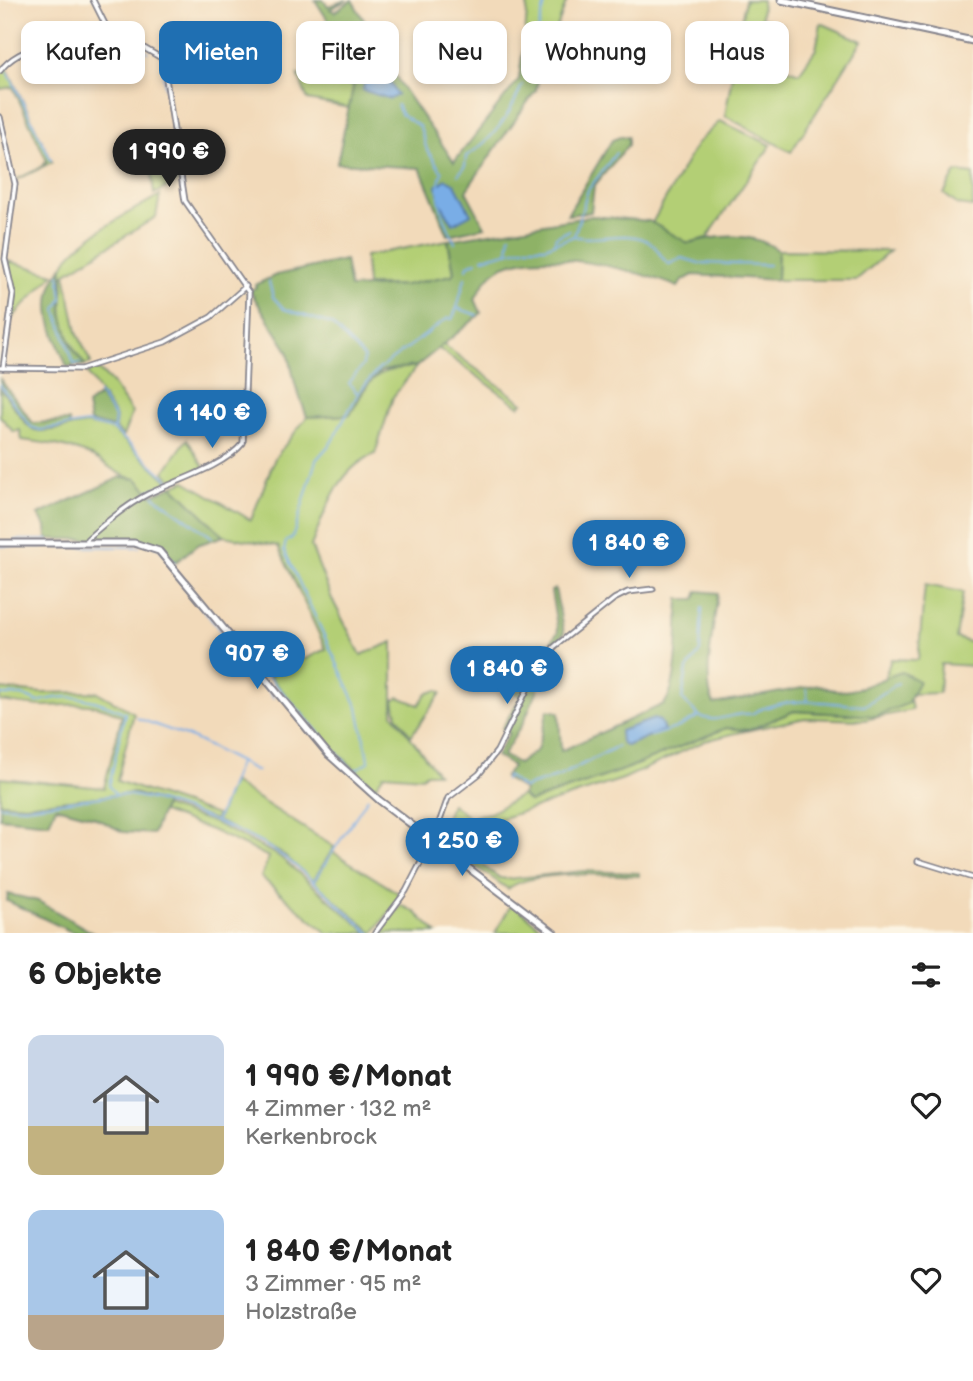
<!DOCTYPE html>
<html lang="de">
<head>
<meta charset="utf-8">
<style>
	body { margin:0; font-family:"Balsamiq Sans",sans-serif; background:#f6f6f6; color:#222; height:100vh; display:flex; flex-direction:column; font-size:26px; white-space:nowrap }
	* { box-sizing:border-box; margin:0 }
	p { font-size:23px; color:#767676 }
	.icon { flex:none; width:38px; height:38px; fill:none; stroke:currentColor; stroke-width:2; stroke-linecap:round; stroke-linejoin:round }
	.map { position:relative; height:933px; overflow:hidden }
	.side { display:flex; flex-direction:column; background:#fff; flex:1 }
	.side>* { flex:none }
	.banner { position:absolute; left:21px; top:21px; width:931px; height:63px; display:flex; gap:14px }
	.price { position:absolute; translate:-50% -60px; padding:0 16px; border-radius:24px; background:#1f6fb2; color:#fff; font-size:23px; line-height:46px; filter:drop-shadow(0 2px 4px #0008) }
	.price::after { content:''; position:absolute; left:50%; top:42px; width:21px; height:16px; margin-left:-10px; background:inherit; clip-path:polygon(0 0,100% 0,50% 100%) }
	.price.selected { background:#222; color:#fff }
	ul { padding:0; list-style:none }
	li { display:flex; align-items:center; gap:21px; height:175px; padding:0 28px }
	li span { display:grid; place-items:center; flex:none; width:196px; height:140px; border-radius:14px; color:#555 }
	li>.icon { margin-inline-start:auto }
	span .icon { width:84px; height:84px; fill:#fffc; stroke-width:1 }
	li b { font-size:30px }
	h2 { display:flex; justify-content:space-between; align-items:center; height:84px; padding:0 28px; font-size:30px }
	.pill { padding:0 24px; border-radius:14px; background:#fff; box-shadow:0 4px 10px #0003; font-size:24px; line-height:63px }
	.pill.selected { background:#1f6fb2; color:#fff }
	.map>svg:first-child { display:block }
	.green { fill:#b3cf75; stroke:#677f6a; stroke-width:2 }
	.forest { fill:#8eb266; stroke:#547062; stroke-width:2 }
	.water { fill:#79ade6; stroke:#4a6ea2; stroke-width:2 }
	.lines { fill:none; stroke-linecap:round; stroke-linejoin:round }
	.stream { stroke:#79ade6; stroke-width:2 }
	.street-casing { stroke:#86848c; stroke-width:7 }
	.secondary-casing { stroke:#86848c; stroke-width:9 }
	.street { stroke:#fff; stroke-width:3.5 }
	.secondary { stroke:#fff; stroke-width:5 }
</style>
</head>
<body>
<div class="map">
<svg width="973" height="933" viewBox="0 0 973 933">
	<rect width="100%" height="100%" fill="#fcf5e5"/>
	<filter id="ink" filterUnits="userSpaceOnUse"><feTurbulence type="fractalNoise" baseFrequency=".0143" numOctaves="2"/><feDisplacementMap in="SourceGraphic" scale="14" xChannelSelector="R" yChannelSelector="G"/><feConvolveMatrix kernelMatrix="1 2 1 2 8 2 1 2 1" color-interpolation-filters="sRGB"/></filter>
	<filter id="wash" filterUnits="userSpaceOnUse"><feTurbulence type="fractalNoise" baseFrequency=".00686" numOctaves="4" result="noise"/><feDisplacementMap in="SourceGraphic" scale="28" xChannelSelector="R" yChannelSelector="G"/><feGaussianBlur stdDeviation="1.57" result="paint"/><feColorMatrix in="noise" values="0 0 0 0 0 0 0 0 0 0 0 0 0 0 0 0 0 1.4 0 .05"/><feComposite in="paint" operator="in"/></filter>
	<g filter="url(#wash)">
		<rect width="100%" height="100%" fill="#f2daba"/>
		<g class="green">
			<path d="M 528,0 L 567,0 L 538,81 L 525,73 L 530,39 L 525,36 Z"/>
			<path d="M 745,0 L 762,0 L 761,18 L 782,25 L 778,42 L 761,38 L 759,51 L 783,56 L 780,66 L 799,73 L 816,49 L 821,23 L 862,41 L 791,152 L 725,116 Z"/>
			<path d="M 6,66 L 52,162 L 16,180 L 39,169 L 47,161 L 13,87 L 0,89 L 0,74 Z"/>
			<path d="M 298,75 L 354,86 L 350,108 L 308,100 Z"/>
			<path d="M 720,121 L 771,145 L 707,238 L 688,243 L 652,223 L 697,143 Z"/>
			<path d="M 175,164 L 177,182 L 154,194 L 151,168 Z"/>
			<path d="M 956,172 L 973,174 L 973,207 L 958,205 L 944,194 Z"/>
			<path d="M 160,195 L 156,217 L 65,274 L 77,332 L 91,363 L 85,365 C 69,344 60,323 63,296 C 64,287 62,277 63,269 C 65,245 139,207 160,195 Z"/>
			<path d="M 448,240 L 454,273 L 452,275 L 405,285 L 367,285 L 365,256 Z"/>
			<path d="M 778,250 L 890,251 L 856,280 L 777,280 Z"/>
			<path d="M 8,261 L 54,274 L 11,319 L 15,294 Z"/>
			<path d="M 442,344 L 523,403 L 519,406 L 438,348 Z"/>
			<path d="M 417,366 L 393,397 L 375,454 C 337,469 325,512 311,546 L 332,599 L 361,655 L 393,642 L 393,714 L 437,773 L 426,773 L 422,777 L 384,774 L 375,787 L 333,749 L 269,676 L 326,649 L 278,546 L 224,536 L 173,486 L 185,481 L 251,520 L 275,458 L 307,417 L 350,415 C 372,375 372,372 417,366 Z"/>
			<path d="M 97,368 L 112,383 L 132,413 L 123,436 L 115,428 L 116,417 L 87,373 Z"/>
			<path d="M 0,388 L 27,425 L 40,431 L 87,424 L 113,430 L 169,482 L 148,491 L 137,479 C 118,476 109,465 93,457 C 70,446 46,443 22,440 L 20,430 L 14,432 L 0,416 Z"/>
			<path d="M 187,439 L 204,467 L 174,481 L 164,472 Z"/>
			<path d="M 925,585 L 963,592 L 956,638 L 973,643 L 973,666 L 941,664 L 939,693 L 912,694 L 918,681 L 885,677 L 891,659 L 918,660 Z"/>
			<path d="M 0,689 L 42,693 L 97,692 L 134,713 L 117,781 L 217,815 L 215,820 L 134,793 L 25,805 L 0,803 L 0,778 L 104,788 L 122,716 C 93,700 76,705 45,706 C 30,706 15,703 0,701 Z"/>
			<path d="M 437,690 L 441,693 L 411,736 L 397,716 L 394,700 L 399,697 L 419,705 L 426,694 Z"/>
			<path d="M 910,699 L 912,710 L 864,720 L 805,718 L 732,734 L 705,741 L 623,779 L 500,819 L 481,824 L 473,816 L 490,813 L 522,795 L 530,802 L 621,771 L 726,728 L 749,730 L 794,711 L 822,713 L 907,704 Z"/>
			<path d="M 232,782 L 334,847 L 313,881 L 281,853 L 217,821 Z"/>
			<path d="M 452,804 L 470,818 L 451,848 L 441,841 L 439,832 Z"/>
			<path d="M 164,806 L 215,823 L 279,856 L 368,933 L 327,933 L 261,877 L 269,857 L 211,830 L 162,812 Z"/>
			<path d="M 333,852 L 398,893 L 400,898 L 373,933 L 314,882 Z"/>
			<path d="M 467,855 L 500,878 L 508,879 L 584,871 L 639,873 L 639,876 C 609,874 530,870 508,889 L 464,858 Z"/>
			<path d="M 512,903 L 547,933 L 495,933 Z"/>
			<path d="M 401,905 L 415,912 L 437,933 L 379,933 Z"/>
		</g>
		<g class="forest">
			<path d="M 315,0 L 323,0 L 328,6 L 347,0 L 330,9 L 335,12 L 352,0 L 371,32 L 379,35 C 382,43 382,53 387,61 C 406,97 431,127 454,162 L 519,79 L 525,36 L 530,39 L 525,73 L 538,81 L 536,90 L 466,191 L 485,227 L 448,235 L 420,168 L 337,163 L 359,60 L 336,33 Z"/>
			<path d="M 620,137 L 628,137 L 628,145 L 594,186 L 591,212 L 567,215 L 612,140 Z"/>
			<path d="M 592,216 L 649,221 L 688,243 C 717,235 752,231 778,250 L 777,280 L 693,275 L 682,281 L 678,287 C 638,270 538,245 498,269 C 487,276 481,288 475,299 L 481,313 L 477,317 L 417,366 L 381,371 L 364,389 L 350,415 L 307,417 L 295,384 L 288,351 L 250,291 L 256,287 L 255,285 L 276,275 L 345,260 L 350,288 L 405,285 L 452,275 L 454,272 L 448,240 Z"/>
			<path d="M 62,267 L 62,313 L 71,346 L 85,365 L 67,367 C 53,331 37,302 62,267 Z"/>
			<path d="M 0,379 L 33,423 L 69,421 L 70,427 C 60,428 45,433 35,430 C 26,427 0,389 0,379 Z"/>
			<path d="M 99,396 L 115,417 L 114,428 L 90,422 L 87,405 Z"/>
			<path d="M 121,477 L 137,479 L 152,495 L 173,486 L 224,536 L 197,545 L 176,562 L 162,548 L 142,540 L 47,539 L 46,527 L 38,515 Z"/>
			<path d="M 555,589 L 564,633 L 541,661 L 548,667 L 523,723 L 503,755 L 518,764 L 537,750 L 548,710 L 559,712 L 561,751 L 664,704 C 680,684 677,626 679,599 L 695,599 L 698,591 L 718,593 C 715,621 701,683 714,704 L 819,685 C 851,701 872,680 902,672 L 919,681 L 907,704 L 876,716 L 794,711 L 749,730 L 726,728 L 621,771 L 529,802 L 522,795 L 524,790 L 504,778 L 512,766 L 496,756 L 509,733 L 502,728 L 521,696 L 480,675 L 468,663 L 520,691 L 527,674 L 558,632 L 551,591 Z"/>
			<path d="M 134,793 L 165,803 L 153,834 L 123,832 L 94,817 L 56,807 L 49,823 L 0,818 L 0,803 L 25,805 Z"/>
			<path d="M 8,894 L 38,901 L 93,933 L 74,933 L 7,901 Z"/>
		</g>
		<g class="water">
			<path d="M 378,71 L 384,71 L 397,95 L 390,99 L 363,90 L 365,80 Z"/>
			<path d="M 446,179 L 455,184 L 471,214 L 453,224 L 440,202 L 437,186 Z"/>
			<path d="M 654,719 L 660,721 L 664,730 L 626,746 L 621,742 L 620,731 Z"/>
		</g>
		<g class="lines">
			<g class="stream">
				<path d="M 130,44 L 148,52"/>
				<path d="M 529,65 L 546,0"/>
				<path d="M 163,71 L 165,87"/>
				<path d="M 8,72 L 51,160"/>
				<path d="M 527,77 L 528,74"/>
				<path d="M 397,105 L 401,114 L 420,127 L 427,150 L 442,172 C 433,197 444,218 455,243"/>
				<path d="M 458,175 L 465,166 L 466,156 C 494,140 511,113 522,85"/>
				<path d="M 574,236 C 598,243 628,228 651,243 C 659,249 660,258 669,264 L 682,258 L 699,263 L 769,265"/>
				<path d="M 554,243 L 556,237 L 570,230"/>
				<path d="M 508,251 L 510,235"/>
				<path d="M 483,258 L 527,247 L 545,247 L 574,236 L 588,190 L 616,153"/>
				<path d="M 467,269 L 468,265 L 477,261"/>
				<path d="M 59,274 L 62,299 L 56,309 L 74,364 L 80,363"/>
				<path d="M 269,282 L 273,297 L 284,309 L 331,324 L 364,357 L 363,365 L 349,383 L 358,394 L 331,443 L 316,460 L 295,530 L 292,538 L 286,541 L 284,550 L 358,708 L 369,762 L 353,771 L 375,789"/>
				<path d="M 457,308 L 465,278"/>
				<path d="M 0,385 L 31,427 L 40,430 L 87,423 L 114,430 L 171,482"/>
				<path d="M 358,393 L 379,369 L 448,318 L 452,319 L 457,308 L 477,315"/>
				<path d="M 99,394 L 115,417 L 114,430"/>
				<path d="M 149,491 L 164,485"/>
				<path d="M 154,496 L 212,537"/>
				<path d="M 15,540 L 48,540"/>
				<path d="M 133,540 L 156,545 L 175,563"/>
				<path d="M 0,546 L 139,547"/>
				<path d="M 176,575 L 274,698"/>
				<path d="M 267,675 L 353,771"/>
				<path d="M 807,690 L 807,700"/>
				<path d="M 0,695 L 22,695 L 38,702 C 70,692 96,699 125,713 L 109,786 L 116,795 C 155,792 248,833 281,855 C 312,877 341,908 370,933"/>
				<path d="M 699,716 C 717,725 731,712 751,714 C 784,695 826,702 864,706 L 898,683"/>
				<path d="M 137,718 L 194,739 L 257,771"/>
				<path d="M 651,736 L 679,727 L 699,716 L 682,699 L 687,669 L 700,652 L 702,608"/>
				<path d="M 505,780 L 507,776 L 523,788 L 560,776 L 618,746"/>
				<path d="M 0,806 L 25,807 L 116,795"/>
				<path d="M 216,822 L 239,763"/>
				<path d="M 313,882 L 368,798"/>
			</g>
		</g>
	</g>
	<g filter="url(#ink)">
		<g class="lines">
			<defs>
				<g id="street">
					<path d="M 0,71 C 26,36 83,43 123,42 L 125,39"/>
					<path d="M 0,117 L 15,184 L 5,259 L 13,294 L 3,368"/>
					<path d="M 0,368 L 81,369 L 165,342 L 211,317 L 246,286"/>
					<path d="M 87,543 L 87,539 C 106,522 126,505 148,494 C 175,481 224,467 243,443 L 249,293 L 185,201 L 163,59 L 106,26 L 93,0"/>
					<path d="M 918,861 L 973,878"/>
					<path d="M 375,933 L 406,891 L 434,837 L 448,798 L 479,774 L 497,751 L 530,684 L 554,647 L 614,599 L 628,592 L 653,589"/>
				</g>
				<g id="secondary">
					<path d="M 781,0 L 973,41"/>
					<path d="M 0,543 L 134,543 L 159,551 L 329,755 L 379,800 L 554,933"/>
				</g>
			</defs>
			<use href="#street" class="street-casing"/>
			<use href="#secondary" class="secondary-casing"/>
			<use href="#street" class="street"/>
			<use href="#secondary" class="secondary"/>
		</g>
	</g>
</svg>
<b class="price selected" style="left:169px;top:189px">1 990 €</b>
<b class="price" style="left:212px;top:450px">1 140 €</b>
<b class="price" style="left:629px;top:580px">1 840 €</b>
<b class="price" style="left:257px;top:691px">907 €</b>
<b class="price" style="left:507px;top:706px">1 840 €</b>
<b class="price" style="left:462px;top:878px">1 250 €</b>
<div class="banner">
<a class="pill">Kaufen</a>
<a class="pill selected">Mieten</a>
<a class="pill">Filter</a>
<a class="pill">Neu</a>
<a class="pill">Wohnung</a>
<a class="pill">Haus</a>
</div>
</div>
<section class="side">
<h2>6 Objekte<svg class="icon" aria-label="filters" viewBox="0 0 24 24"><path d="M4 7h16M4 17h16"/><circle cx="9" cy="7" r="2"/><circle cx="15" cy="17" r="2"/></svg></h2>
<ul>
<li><span style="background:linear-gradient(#c9d6e8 65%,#c2b280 0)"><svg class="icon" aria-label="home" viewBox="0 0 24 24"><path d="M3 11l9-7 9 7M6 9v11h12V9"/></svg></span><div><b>1 990 €/Monat</b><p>4 Zimmer · 132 m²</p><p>Kerkenbrock</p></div><svg class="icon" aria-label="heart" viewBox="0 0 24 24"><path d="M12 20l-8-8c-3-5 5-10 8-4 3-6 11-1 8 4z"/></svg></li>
<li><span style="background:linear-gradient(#a9c7e8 75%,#b9a48a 0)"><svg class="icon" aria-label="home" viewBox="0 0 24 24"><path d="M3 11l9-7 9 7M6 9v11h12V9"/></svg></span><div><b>1 840 €/Monat</b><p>3 Zimmer · 95 m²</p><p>Holzstraße</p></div><svg class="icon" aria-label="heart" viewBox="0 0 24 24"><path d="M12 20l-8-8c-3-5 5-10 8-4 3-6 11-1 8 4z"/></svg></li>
</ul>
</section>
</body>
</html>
